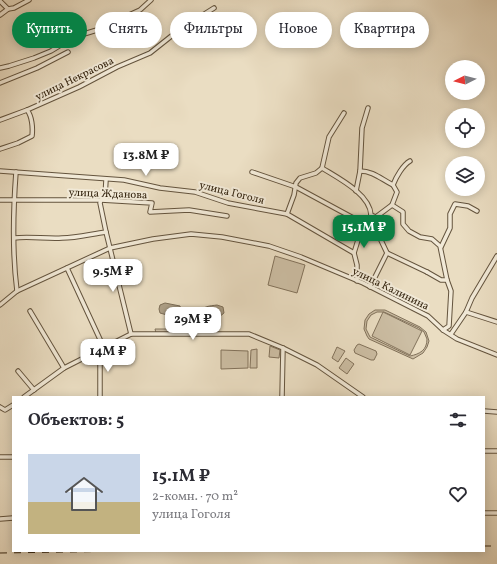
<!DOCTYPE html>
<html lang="ru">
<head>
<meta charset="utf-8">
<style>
	body { margin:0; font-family:Vollkorn,serif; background:#f2f2f3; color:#2b2b33; height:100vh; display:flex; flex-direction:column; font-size:15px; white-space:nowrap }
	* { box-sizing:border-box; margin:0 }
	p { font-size:13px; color:#7c7c81 }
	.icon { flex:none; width:22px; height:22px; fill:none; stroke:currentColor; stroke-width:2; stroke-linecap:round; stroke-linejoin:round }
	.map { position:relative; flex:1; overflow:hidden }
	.drawer { position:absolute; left:12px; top:396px; width:473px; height:156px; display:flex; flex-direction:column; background:#fff; border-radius:0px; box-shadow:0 2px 10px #0003 }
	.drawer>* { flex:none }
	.banner { position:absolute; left:12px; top:12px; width:473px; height:36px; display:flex; gap:8px }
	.needle { width:26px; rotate:264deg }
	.buttons { position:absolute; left:445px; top:60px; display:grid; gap:8px }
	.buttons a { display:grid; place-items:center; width:40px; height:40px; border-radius:50%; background:#fff; box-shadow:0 2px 10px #0003; font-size:20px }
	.price { position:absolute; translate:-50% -34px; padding:0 9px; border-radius:8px; background:#fff; color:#222; font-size:13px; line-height:26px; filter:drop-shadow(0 1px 2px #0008) }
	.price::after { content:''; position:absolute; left:50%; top:24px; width:12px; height:9px; margin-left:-6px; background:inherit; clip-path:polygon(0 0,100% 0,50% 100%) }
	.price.current { background:#0b8043; color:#fff }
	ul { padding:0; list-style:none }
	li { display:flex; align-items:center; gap:12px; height:100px; padding:0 16px }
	li span { display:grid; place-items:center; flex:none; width:112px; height:80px; border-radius:0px; color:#555 }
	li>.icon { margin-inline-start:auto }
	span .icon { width:48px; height:48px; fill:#fffc; stroke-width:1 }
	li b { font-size:17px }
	h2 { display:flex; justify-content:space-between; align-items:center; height:48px; padding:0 16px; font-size:17px }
	.tag { padding:0 14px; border-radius:18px; background:#fff; box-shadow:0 2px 10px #0003; font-size:14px; line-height:36px }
	.tag.current { background:#0b8043; color:#fff }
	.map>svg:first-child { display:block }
	.green { fill:#ccbea4; stroke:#82725b; fill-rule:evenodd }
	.water { fill:#ad9f86; stroke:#7e6f58 }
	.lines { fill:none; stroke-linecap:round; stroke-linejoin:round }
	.minor-casing { stroke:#64543e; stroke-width:5.5 }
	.minor { stroke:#f1e9d7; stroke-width:3.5 }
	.rail { stroke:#372712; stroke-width:1; stroke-dasharray:7 7; stroke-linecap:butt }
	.labels { text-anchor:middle; stroke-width:4; stroke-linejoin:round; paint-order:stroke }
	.street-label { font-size:11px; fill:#372712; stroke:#f1e9d7 }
</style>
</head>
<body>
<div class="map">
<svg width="497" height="564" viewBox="0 0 497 564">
	<rect width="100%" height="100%" fill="#eaddc2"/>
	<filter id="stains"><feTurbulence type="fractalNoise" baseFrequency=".005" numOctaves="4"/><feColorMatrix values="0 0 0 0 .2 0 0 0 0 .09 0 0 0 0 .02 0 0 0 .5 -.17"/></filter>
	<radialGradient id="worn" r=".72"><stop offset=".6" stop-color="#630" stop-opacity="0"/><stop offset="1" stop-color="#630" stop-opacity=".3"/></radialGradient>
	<g class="green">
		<path d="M 275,256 L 305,265 L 297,293 L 268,285 Z"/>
		<path d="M 375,310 L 385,310 L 420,327 L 426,332 L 429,341 L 427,347 L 423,353 L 413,359 L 369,339 L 367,336 L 364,329 L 365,320 L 369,314 ZM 377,312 L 384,312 L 419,328 L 424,332 L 427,339 C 427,350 420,354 410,356 L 370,337 L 366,329 L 367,321 L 371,315 Z"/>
		<path d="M 383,312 L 422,331 L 410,355 L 372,336 Z"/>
		<path d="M 155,329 L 185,329 L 185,332 L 156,333 Z"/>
		<path d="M 359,344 L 376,351 L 377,354 L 374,360 L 371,360 L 355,353 L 354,350 L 357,345 Z"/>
		<path d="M 270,346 L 280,350 L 279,358 L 269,357 Z"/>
		<path d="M 337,347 L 345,351 L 338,362 L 332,358 Z"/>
		<path d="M 257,349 L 257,368 L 250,368 L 251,350 Z"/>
		<path d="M 221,350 L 248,351 L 248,368 L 221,369 Z"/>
		<path d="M 346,358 L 354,364 L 347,374 L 339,368 Z"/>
	</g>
	<g class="water">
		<path d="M 165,303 L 180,306 L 181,310 L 179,317 L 174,317 L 160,313 L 159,309 L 160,305 Z"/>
		<path d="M 217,305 L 223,307 L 224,313 C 218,319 210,319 201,317 L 200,313 C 202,306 210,306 217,305 Z"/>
	</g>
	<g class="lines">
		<defs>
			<g id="minor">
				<path d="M 0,1 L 8,9"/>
				<path d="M 0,15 L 8,9 L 14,8 L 29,0"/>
				<path d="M 0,68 L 9,66 L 34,58 L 51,51 L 74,37 L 120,23 L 129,15 L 140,10 L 151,0"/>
				<path d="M 0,83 L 37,68 L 68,52"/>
				<path d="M 0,120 L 27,110 L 79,87 L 117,67 L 150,53 L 179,30 L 214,8"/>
				<path d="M 0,149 L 18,143 L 32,136 C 33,128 32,116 27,110"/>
				<path d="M 322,168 C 338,178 370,194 371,215 L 376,217 L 379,236 L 387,253"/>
				<path d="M 0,171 L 124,180 L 160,188 L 195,192 L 228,203 L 287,214 L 354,253"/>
				<path d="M 360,171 C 373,171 381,179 393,185"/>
				<path d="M 16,172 C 13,212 12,252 17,291"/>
				<path d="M 252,172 L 296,187 L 357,220 L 365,227"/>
				<path d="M 106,180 L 105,197 L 101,200 L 100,203 L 106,232 L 131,334"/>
				<path d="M 356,191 L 360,171 L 362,128 L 368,108"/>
				<path d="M 0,200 L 101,200 L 152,203 L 150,212 L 189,210 L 227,216"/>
				<path d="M 392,205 L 403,212 L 403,224 L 409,231 L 420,237 L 432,239 L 440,246 L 447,280 L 451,291 L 449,326 L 443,330"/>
				<path d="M 287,214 L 294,195 L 296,183 L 300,178 L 316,173 L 322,168 L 329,137 L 344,113"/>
				<path d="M 376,217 L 392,205 L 397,192 L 393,185 C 396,177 403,165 410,161"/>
				<path d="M 14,238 C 29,236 46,239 62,238 C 77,238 91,234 106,232"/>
				<path d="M 441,247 L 450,228 L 450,214 L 455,204 L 468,206 L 477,211"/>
				<path d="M 387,253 L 427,272"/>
				<path d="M 67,268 L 104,348"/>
				<path d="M 427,272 L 441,280 L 447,280"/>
				<path d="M 357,281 L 357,265 L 354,253 L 358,240 L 371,215"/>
				<path d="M 370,287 L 387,253"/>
				<path d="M 0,305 L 17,291 L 110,248 L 153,239 L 191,234 L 222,237 L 269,246 L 301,257 L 363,283 L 428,316 L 443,330 L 457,339 L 497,355"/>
				<path d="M 30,311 L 64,368"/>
				<path d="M 466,312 L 497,322"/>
				<path d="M 451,334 L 466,312 L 472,298 L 497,256"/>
				<path d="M 18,371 L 34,390"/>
				<path d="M 24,397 L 64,368 L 131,334 L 249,334 L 283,348 L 317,365 L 363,397"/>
				<path d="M 100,397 L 100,349"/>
				<path d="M 282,397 L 283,348"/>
				<path d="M 0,407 L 5,410 L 13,405"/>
				<path d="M 484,411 L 497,412"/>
				<path d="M 484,451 L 497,451"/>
				<path d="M 0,457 L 13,457"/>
				<path d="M 484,513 L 497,513"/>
				<path d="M 0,519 L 13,518"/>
			</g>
		</defs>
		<use href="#minor" class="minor-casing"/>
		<use href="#minor" class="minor"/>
		<g class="rail">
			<path d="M 484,546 L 497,546"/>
			<path d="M 0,553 L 132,551"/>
		</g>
	</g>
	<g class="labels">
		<g class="street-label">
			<text transform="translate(74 78) rotate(-26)" y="4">улица Некрасова</text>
			<text transform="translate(232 192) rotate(14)" y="4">улица Гоголя</text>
			<text transform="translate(108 193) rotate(2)" y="4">улица Жданова</text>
			<text transform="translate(391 288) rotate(26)" y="4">улица Калинина</text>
		</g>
	</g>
	<rect width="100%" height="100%" filter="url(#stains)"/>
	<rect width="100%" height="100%" fill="url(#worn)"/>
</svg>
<div class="buttons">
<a><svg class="needle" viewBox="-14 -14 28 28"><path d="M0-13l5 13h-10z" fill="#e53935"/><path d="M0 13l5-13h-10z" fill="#7c7c81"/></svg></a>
<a><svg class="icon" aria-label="locate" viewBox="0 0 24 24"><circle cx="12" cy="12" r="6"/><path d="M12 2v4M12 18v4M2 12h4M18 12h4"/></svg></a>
<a><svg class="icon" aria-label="layers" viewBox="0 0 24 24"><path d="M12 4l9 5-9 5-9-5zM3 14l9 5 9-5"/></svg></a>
</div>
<b class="price" style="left:146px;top:177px">13.8M ₽</b>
<b class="price current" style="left:364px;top:249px">15.1M ₽</b>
<b class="price" style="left:113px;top:293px">9.5M ₽</b>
<b class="price" style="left:193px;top:341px">29M ₽</b>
<b class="price" style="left:108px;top:373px">14M ₽</b>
<div class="banner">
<a class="tag current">Купить</a>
<a class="tag">Снять</a>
<a class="tag">Фильтры</a>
<a class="tag">Новое</a>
<a class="tag">Квартира</a>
</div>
<section class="drawer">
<h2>Объектов: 5<svg class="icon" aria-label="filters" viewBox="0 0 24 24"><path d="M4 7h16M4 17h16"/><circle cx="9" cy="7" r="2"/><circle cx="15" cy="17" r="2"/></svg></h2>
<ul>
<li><span style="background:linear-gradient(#c9d6e8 60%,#c2b280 0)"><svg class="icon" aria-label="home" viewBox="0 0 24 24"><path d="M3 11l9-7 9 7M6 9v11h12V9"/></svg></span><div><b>15.1M ₽</b><p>2-комн. · 70 m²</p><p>улица Гоголя</p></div><svg class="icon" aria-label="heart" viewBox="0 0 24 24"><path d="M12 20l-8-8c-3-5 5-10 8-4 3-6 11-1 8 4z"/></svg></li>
</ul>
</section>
</div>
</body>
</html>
